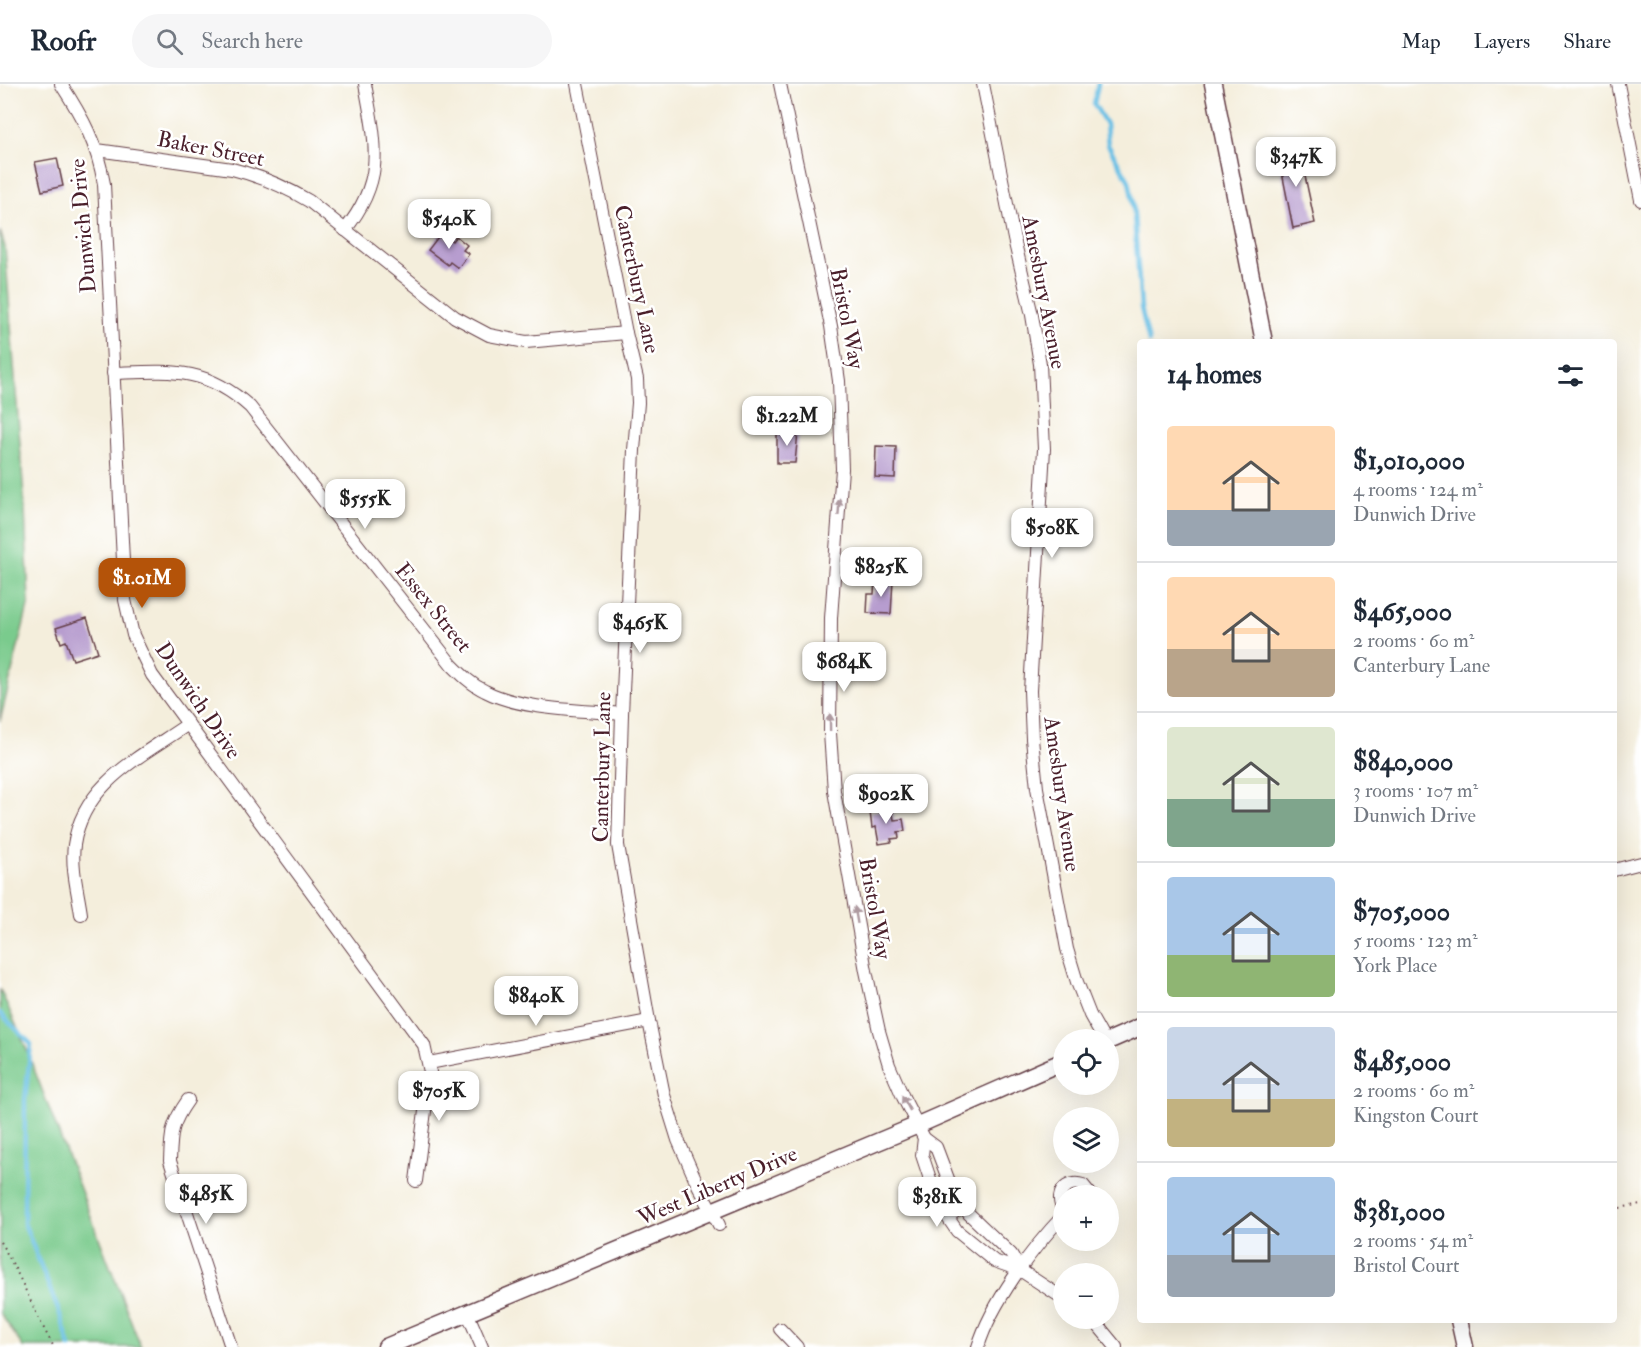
<!DOCTYPE html>
<html lang="en">
<head>
<meta charset="utf-8">
<style>
	body { margin:0; font-family:"IM FELL Double Pica",serif; background:#f6f6f7; color:#1f2937; height:100vh; display:flex; flex-direction:column; font-size:22px; white-space:nowrap }
	* { box-sizing:border-box; margin:0 }
	p { font-size:20px; color:#747a83 }
	.icon { flex:none; width:33px; height:33px; fill:none; stroke:currentColor; stroke-width:2; stroke-linecap:round; stroke-linejoin:round }
	.map { position:relative; flex:1; overflow:hidden }
	.details { position:absolute; left:1137px; top:255px; width:480px; height:984px; display:flex; flex-direction:column; background:#fff; border-radius:6px; box-shadow:0 6px 24px #0002 }
	.details>* { flex:none }
	.tools { position:absolute; left:1053px; top:945px; display:grid; gap:12px }
	.tools a { display:grid; place-items:center; width:66px; height:66px; border-radius:50%; background:#fff; box-shadow:0 6px 24px #0002; font-size:30px }
	.price { position:absolute; translate:-50% -51px; padding:0 14px; border-radius:12px; background:#fff; color:#222; font-size:20px; line-height:39px; filter:drop-shadow(0 2px 3px #0008) }
	.price::after { content:''; position:absolute; left:50%; top:36px; width:18px; height:14px; margin-left:-9px; background:inherit; clip-path:polygon(0 0,100% 0,50% 100%) }
	.price.on { background:#b45309; color:#fff }
	ul { padding:0; list-style:none }
	li { display:flex; align-items:center; gap:18px; height:150px; padding:0 30px }
	li+li { border-top:2px solid #e0e1e3 }
	li span { display:grid; place-items:center; flex:none; width:168px; height:120px; border-radius:6px; color:#555 }
	li>.icon { margin-inline-start:auto }
	span .icon { width:72px; height:72px; fill:#fffc; stroke-width:1 }
	li b { font-size:26px }
	h2 { display:flex; justify-content:space-between; align-items:center; height:72px; padding:0 30px; font-size:26px }
	header { display:flex; align-items:center; gap:36px; box-sizing:border-box; height:84px; padding:0 30px; background:#fff; border-bottom:2px solid #e0e1e3 }
	header strong { font-size:28px }
	nav { display:flex; gap:33px; margin-inline-start:auto; font-size:21px }
	.search { width:420px; height:54px; background:#f6f6f7; display:flex; align-items:center; gap:15px; box-sizing:border-box; padding:0 21px; border-radius:33px; color:#747a83; font-size:22px }
	.map>svg:first-child { display:block }
	.green { fill:#7acb8d; stroke:#62755c; stroke-width:1.5 }
	.lines { fill:none; stroke-linecap:round; stroke-linejoin:round }
	.stream { stroke:#68c0e5; stroke-width:4.5 }
	.building { fill:#b79dcf }
	.service-casing { stroke:#643e46; stroke-width:8 }
	.minor-casing { stroke:#643e46; stroke-width:14 }
	.secondary-casing { stroke:#643e46; stroke-width:19 }
	.path { stroke:#643e46; stroke-width:2; stroke-dasharray:1.5 4.5; stroke-linecap:butt }
	.service { stroke:#fff; stroke-width:6 }
	.minor { stroke:#fff; stroke-width:12 }
	.secondary { stroke:#fff; stroke-width:16 }
	.oneway { fill:#ae9aa0 }
	.labels { text-anchor:middle; stroke-width:5; stroke-linejoin:round; paint-order:stroke }
	.street-label { font-size:22px; fill:#4a1f2b; stroke:#fff }
</style>
</head>
<body>
<header>
<strong>Roofr</strong>
<div class="search"><svg class="icon" aria-label="search" viewBox="0 0 24 24"><circle cx="10" cy="10" r="6"/><path d="M15 15l6 6"/></svg>Search here</div>
<nav><a>Map</a><a>Layers</a><a>Share</a></nav>
</header>
<div class="map">
<svg width="1641" height="1263" viewBox="0 0 1641 1263">
	<rect width="100%" height="100%" fill="#fff"/>
	<filter id="ink" filterUnits="userSpaceOnUse"><feTurbulence type="fractalNoise" baseFrequency=".0167" numOctaves="2"/><feDisplacementMap in="SourceGraphic" scale="12" xChannelSelector="R" yChannelSelector="G"/><feConvolveMatrix kernelMatrix="1 2 1 2 8 2 1 2 1" color-interpolation-filters="sRGB"/></filter>
	<filter id="wash" filterUnits="userSpaceOnUse"><feTurbulence type="fractalNoise" baseFrequency=".008" numOctaves="4" result="noise"/><feDisplacementMap in="SourceGraphic" scale="24" xChannelSelector="R" yChannelSelector="G"/><feGaussianBlur stdDeviation="1.35" result="paint"/><feColorMatrix in="noise" values="0 0 0 0 0 0 0 0 0 0 0 0 0 0 0 0 0 1.4 0 .05"/><feComposite in="paint" operator="in"/></filter>
	<g filter="url(#wash)">
		<rect width="100%" height="100%" fill="#f4eedc"/>
		<g class="green">
			<path d="M 0,147 L 5,163 L 25,425 L 29,518 L 0,637 Z"/>
			<path d="M 0,905 L 24,959 L 141,1263 L 23,1263 L 0,1229 Z"/>
		</g>
		<g class="lines">
			<g class="stream">
				<path d="M 1098,0 L 1094,20 L 1106,40 L 1108,61 L 1129,97 L 1133,118 L 1141,224 L 1149,258"/>
				<path d="M 0,929 L 31,960 L 25,1016 L 24,1139 L 61,1233 L 70,1263"/>
			</g>
		</g>
		<g id="blocks">
			<g class="building">
				<path d="M 1299,64 L 1315,139 L 1293,144 L 1278,68 Z"/>
				<path d="M 57,74 L 63,102 L 42,107 L 35,78 Z"/>
				<path d="M 441,149 L 452,157 L 456,152 L 467,161 L 463,166 L 469,170 L 458,184 L 450,178 L 448,181 L 428,166 Z"/>
				<path d="M 777,348 L 798,348 L 795,379 L 777,379 Z"/>
				<path d="M 876,362 L 896,363 L 895,394 L 875,393 Z"/>
				<path d="M 875,495 L 893,496 L 891,530 L 867,529 L 868,510 L 874,510 Z"/>
				<path d="M 87,534 L 98,568 L 73,576 L 66,557 L 61,559 L 56,544 Z"/>
				<path d="M 892,724 L 894,736 L 903,735 L 905,747 L 898,748 L 899,754 L 891,755 L 892,758 L 879,760 L 876,743 L 872,744 L 870,728 Z"/>
			</g>
		</g>
	</g>
	<g filter="url(#ink)">
		<use href="#blocks" fill-opacity="0" stroke="#643e46" stroke-width="1.5"/>
		<g class="lines">
			<defs>
				<path id="service" d="M 949,1136 L 965,1124"/>
				<g id="minor">
					<path d="M 61,0 C 83,34 97,59 104,100 L 125,516 L 133,551 L 152,591 L 424,961 L 430,988 L 416,1097"/>
					<path d="M 577,0 L 626,249 L 637,295 L 638,319 L 634,366 L 622,630 L 618,761 L 649,937 L 664,1011 L 678,1056 L 697,1099 L 719,1141"/>
					<path d="M 780,0 L 831,242 L 839,297 L 842,385 L 831,534 L 830,649 L 834,707 L 866,887 L 879,947 L 889,981 L 903,1013 L 924,1054 L 936,1063 L 950,1100 L 969,1130 L 1011,1170 L 1020,1186"/>
					<path d="M 983,0 L 1014,155 L 1032,231 L 1040,280 L 1044,365 L 1030,607 L 1032,655 L 1037,704 L 1067,865 L 1077,898 L 1090,931 L 1104,956"/>
					<path d="M 1618,0 L 1641,116"/>
					<path d="M 97,66 L 232,85 C 260,92 284,102 309,117 L 455,233 L 489,251 L 526,258 L 626,249"/>
					<path d="M 345,146 C 386,95 376,60 365,0"/>
					<path d="M 113,289 C 170,287 205,282 250,323 L 452,581 C 462,591 472,601 485,607 C 521,626 581,626 622,630"/>
					<path d="M 1614,786 L 1641,779"/>
					<path d="M 81,830 C 78,808 71,784 74,761 C 83,699 141,673 188,640"/>
					<path d="M 429,979 L 649,937"/>
					<path d="M 188,1016 C 171,1040 171,1049 170,1077 L 231,1263"/>
					<path d="M 924,1054 L 922,1071 L 934,1107 L 944,1128 L 957,1147 L 994,1177 L 1020,1186 L 1064,1215"/>
					<path d="M 1064,1127 C 1053,1111 1066,1095 1083,1101 L 1092,1112"/>
					<path d="M 467,1228 L 482,1263"/>
					<path d="M 1092,1234 L 1116,1263"/>
					<path d="M 780,1245 L 797,1263"/>
					<path d="M 978,1263 C 991,1220 1032,1164 1064,1131"/>
				</g>
				<g id="secondary">
					<path d="M 1213,0 L 1264,258"/>
					<path d="M 1108,957 L 1140,943"/>
					<path d="M 1459,1236 L 1465,1263"/>
					<path d="M 386,1263 L 918,1041 L 1064,977"/>
				</g>
			</defs>
			<use href="#service" class="service-casing"/>
			<use href="#minor" class="minor-casing"/>
			<use href="#secondary" class="secondary-casing"/>
			<g class="path">
				<path d="M 1614,1125 L 1641,1120"/>
				<path d="M 0,1158 C 21,1191 34,1229 54,1263"/>
			</g>
			<use href="#service" class="service"/>
			<use href="#minor" class="minor"/>
			<use href="#secondary" class="secondary"/>
		</g>
		<defs><path id="oneway-solid" d="M-6-.8H1V-3.2L6.5 0L1 3.2V.8H-6Z" transform="scale(1.5)"/></defs>
		<g class="oneway">
			<use href="#oneway-solid" transform="translate(839 423) rotate(-86)"/>
			<use href="#oneway-solid" transform="translate(830 638) rotate(-91)"/>
			<use href="#oneway-solid" transform="translate(856 831) rotate(-100)"/>
			<use href="#oneway-solid" transform="translate(906 1019) rotate(-118)"/>
		</g>
	</g>
	<g class="labels">
		<g class="street-label">
			<text transform="translate(211 64) rotate(11)" y="8">Baker Street</text>
			<text transform="translate(82 142) rotate(-95)" y="8">Dunwich Drive</text>
			<text transform="translate(638 195) rotate(78)" y="8">Canterbury Lane</text>
			<text transform="translate(1045 208) rotate(79)" y="8">Amesbury Avenue</text>
			<text transform="translate(848 234) rotate(79)" y="8">Bristol Way</text>
			<text transform="translate(434 523) rotate(51)" y="8">Essex Street</text>
			<text transform="translate(199 616) rotate(56)" y="8">Dunwich Drive</text>
			<text transform="translate(601 683) rotate(-89)" y="8">Canterbury Lane</text>
			<text transform="translate(1063 710) rotate(82)" y="8">Amesbury Avenue</text>
			<text transform="translate(876 824) rotate(80)" y="8">Bristol Way</text>
			<text transform="translate(717 1101) rotate(-23)" y="8">West Liberty Drive</text>
		</g>
	</g>
</svg>
<div class="tools">
<a><svg class="icon" aria-label="locate" viewBox="0 0 24 24"><circle cx="12" cy="12" r="6"/><path d="M12 2v4M12 18v4M2 12h4M18 12h4"/></svg></a>
<a><svg class="icon" aria-label="layers" viewBox="0 0 24 24"><path d="M12 4l9 5-9 5-9-5zM3 14l9 5 9-5"/></svg></a>
<a>+</a>
<a>−</a>
</div>
<b class="price" style="left:1296px;top:104px">$347K</b>
<b class="price" style="left:449px;top:166px">$540K</b>
<b class="price" style="left:787px;top:363px">$1.22M</b>
<b class="price" style="left:365px;top:446px">$555K</b>
<b class="price" style="left:1052px;top:475px">$508K</b>
<b class="price" style="left:881px;top:514px">$825K</b>
<b class="price on" style="left:142px;top:525px">$1.01M</b>
<b class="price" style="left:640px;top:570px">$465K</b>
<b class="price" style="left:844px;top:609px">$684K</b>
<b class="price" style="left:886px;top:741px">$902K</b>
<b class="price" style="left:536px;top:943px">$840K</b>
<b class="price" style="left:439px;top:1038px">$705K</b>
<b class="price" style="left:206px;top:1141px">$485K</b>
<b class="price" style="left:937px;top:1144px">$381K</b>
<section class="details">
<h2>14 homes<svg class="icon" aria-label="filters" viewBox="0 0 24 24"><path d="M4 7h16M4 17h16"/><circle cx="9" cy="7" r="2"/><circle cx="15" cy="17" r="2"/></svg></h2>
<ul>
<li><span style="background:linear-gradient(#ffd9b3 70%,#9aa5b1 0)"><svg class="icon" aria-label="home" viewBox="0 0 24 24"><path d="M3 11l9-7 9 7M6 9v11h12V9"/></svg></span><div><b>$1,010,000</b><p>4 rooms · 124 m²</p><p>Dunwich Drive</p></div></li>
<li><span style="background:linear-gradient(#ffd9b3 60%,#b9a48a 0)"><svg class="icon" aria-label="home" viewBox="0 0 24 24"><path d="M3 11l9-7 9 7M6 9v11h12V9"/></svg></span><div><b>$465,000</b><p>2 rooms · 60 m²</p><p>Canterbury Lane</p></div></li>
<li><span style="background:linear-gradient(#dfe7d0 60%,#7fa58c 0)"><svg class="icon" aria-label="home" viewBox="0 0 24 24"><path d="M3 11l9-7 9 7M6 9v11h12V9"/></svg></span><div><b>$840,000</b><p>3 rooms · 107 m²</p><p>Dunwich Drive</p></div></li>
<li><span style="background:linear-gradient(#a9c7e8 65%,#8fb573 0)"><svg class="icon" aria-label="home" viewBox="0 0 24 24"><path d="M3 11l9-7 9 7M6 9v11h12V9"/></svg></span><div><b>$705,000</b><p>5 rooms · 123 m²</p><p>York Place</p></div></li>
<li><span style="background:linear-gradient(#c9d6e8 60%,#c2b280 0)"><svg class="icon" aria-label="home" viewBox="0 0 24 24"><path d="M3 11l9-7 9 7M6 9v11h12V9"/></svg></span><div><b>$485,000</b><p>2 rooms · 60 m²</p><p>Kingston Court</p></div></li>
<li><span style="background:linear-gradient(#a9c7e8 65%,#9aa5b1 0)"><svg class="icon" aria-label="home" viewBox="0 0 24 24"><path d="M3 11l9-7 9 7M6 9v11h12V9"/></svg></span><div><b>$381,000</b><p>2 rooms · 54 m²</p><p>Bristol Court</p></div></li>
</ul>
</section>
</div>
</body>
</html>
